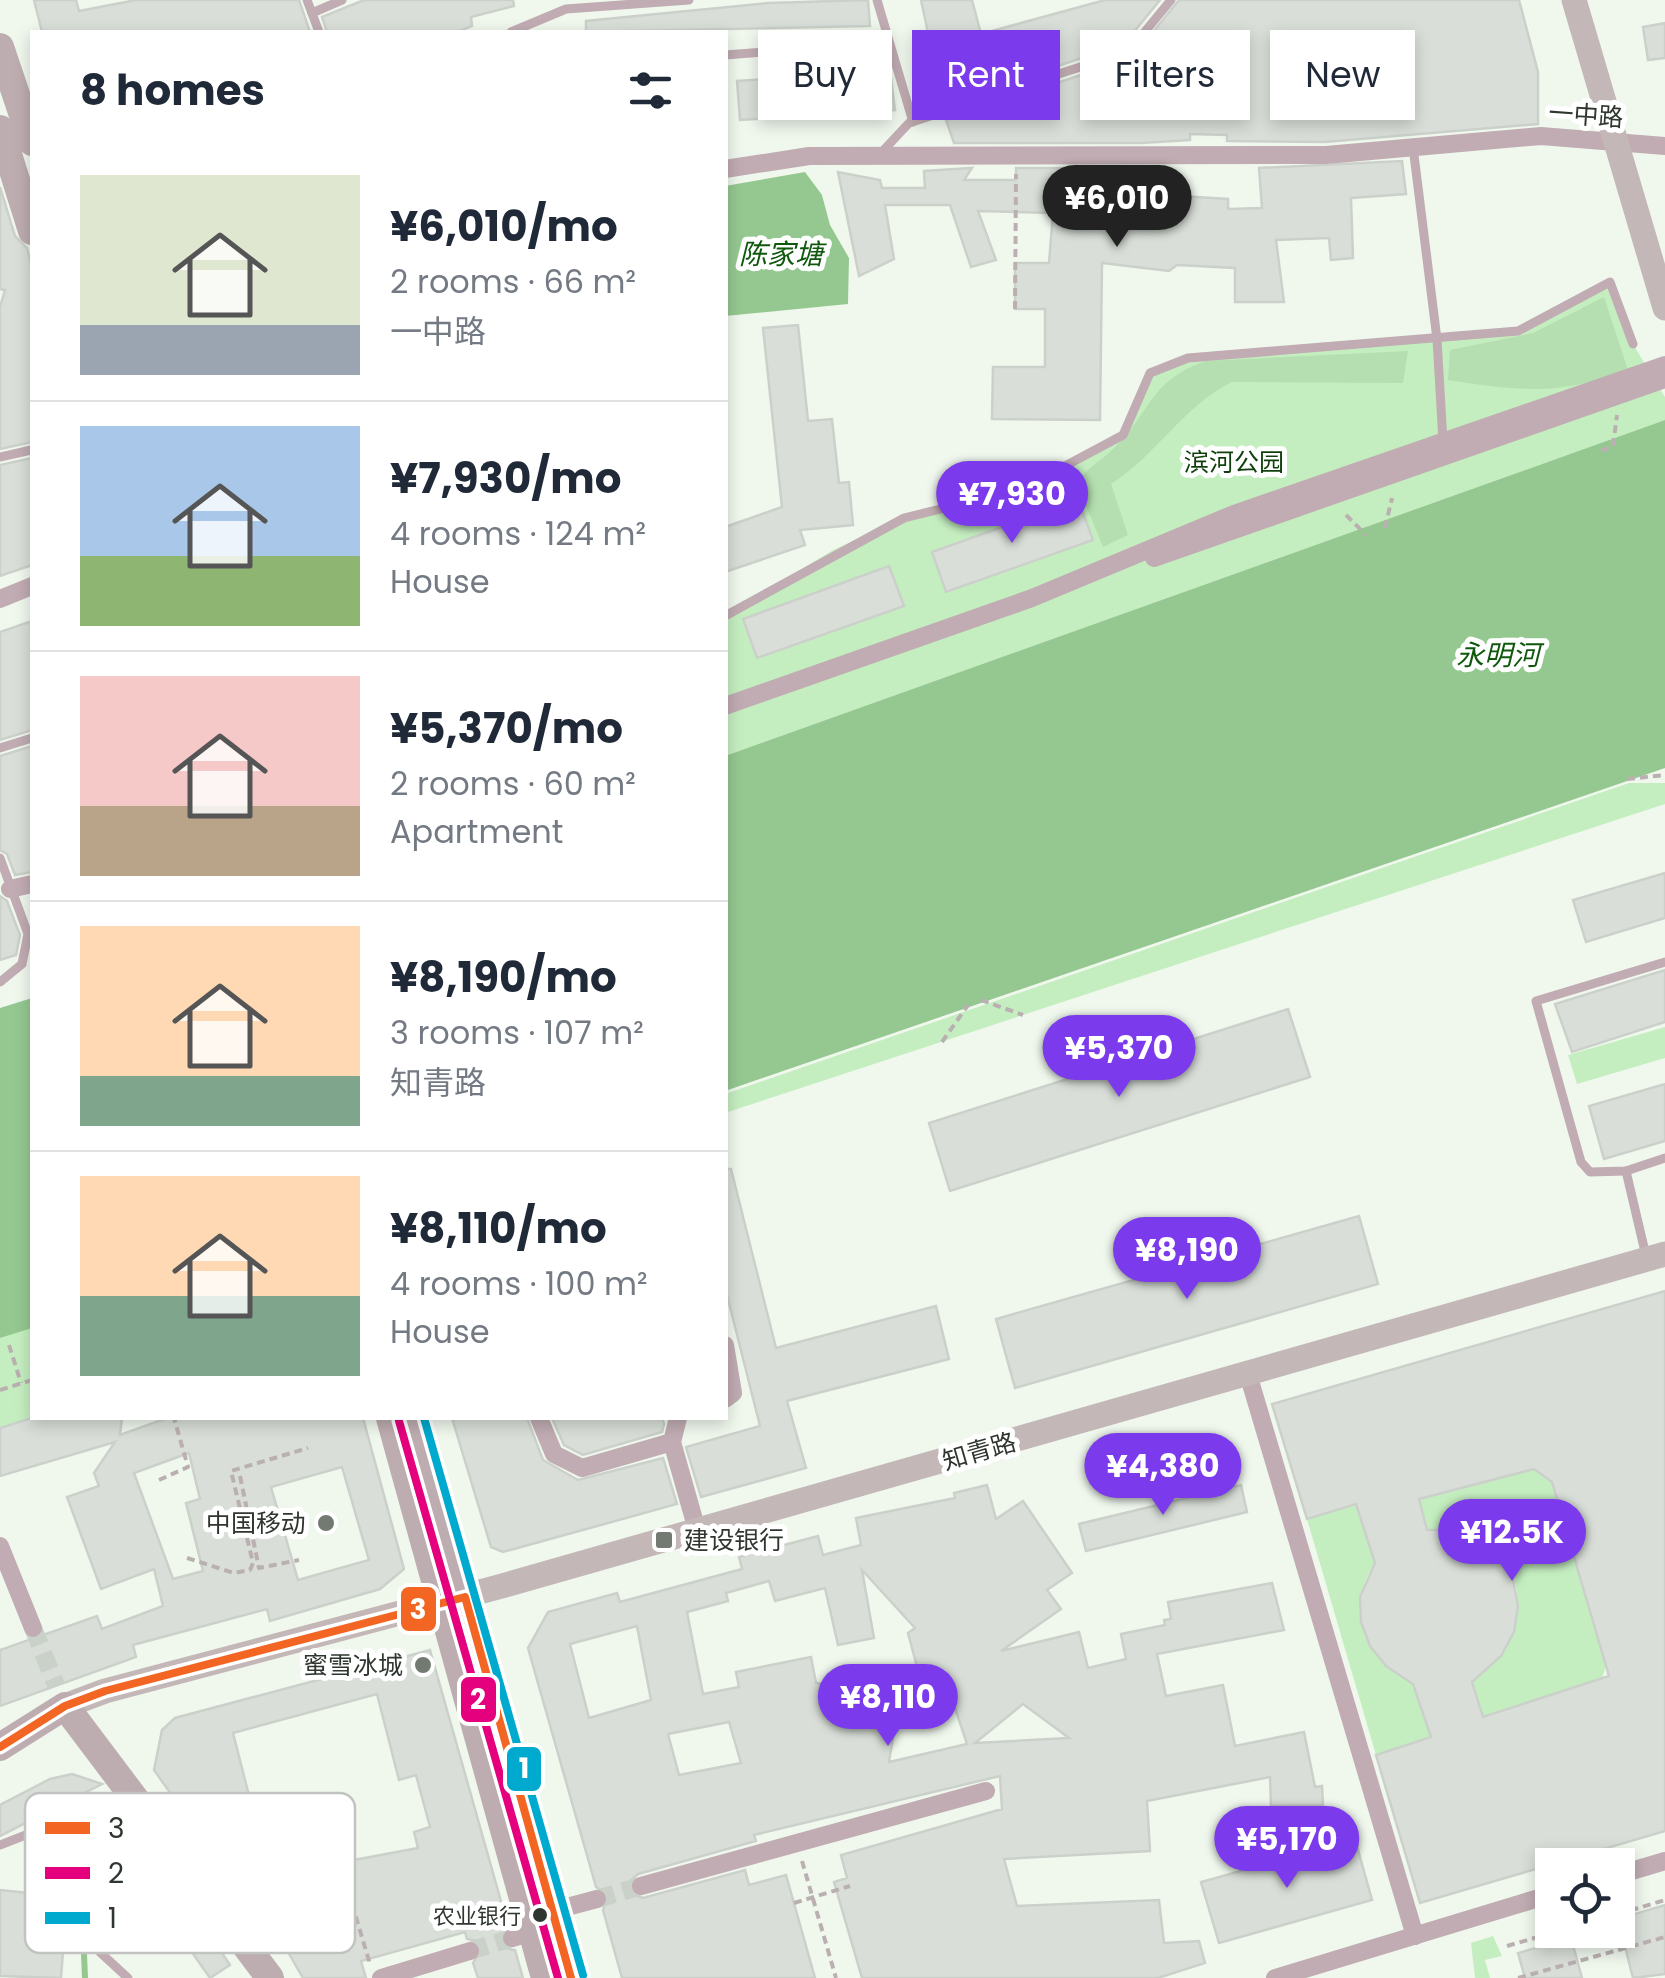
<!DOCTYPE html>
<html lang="en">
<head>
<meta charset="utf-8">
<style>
	body { margin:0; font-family:Poppins,"Noto Sans SC",sans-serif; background:#f2f2f3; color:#1f2937; height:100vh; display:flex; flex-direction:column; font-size:38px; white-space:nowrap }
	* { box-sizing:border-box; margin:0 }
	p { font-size:32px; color:#747a83 }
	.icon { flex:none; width:55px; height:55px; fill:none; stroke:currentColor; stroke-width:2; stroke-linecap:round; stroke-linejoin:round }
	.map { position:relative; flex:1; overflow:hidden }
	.sheet { position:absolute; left:30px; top:30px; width:698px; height:1390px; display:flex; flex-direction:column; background:#fff; border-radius:0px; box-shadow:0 5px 15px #0003 }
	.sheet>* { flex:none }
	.guide { position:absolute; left:758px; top:30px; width:758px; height:90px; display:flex; gap:20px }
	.controls { position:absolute; left:1535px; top:1848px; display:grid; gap:20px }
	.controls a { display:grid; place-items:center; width:100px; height:100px; border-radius:0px; background:#fff; box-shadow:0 5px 15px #0003; font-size:50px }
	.price { position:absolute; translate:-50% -85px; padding:0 22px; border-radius:35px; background:#7c3aed; color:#fff; font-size:32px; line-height:65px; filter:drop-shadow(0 2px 5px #0008) }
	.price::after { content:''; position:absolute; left:50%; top:60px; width:30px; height:22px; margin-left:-15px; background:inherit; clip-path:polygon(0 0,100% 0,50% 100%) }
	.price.active { background:#222; color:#fff }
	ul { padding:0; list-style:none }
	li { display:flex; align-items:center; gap:30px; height:250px; padding:0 50px }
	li+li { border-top:2px solid #e0e1e3 }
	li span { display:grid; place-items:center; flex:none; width:280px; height:200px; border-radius:0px; color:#555 }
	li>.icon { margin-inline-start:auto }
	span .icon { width:120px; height:120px; fill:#fffc; stroke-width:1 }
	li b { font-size:42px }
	h2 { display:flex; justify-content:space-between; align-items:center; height:120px; padding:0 50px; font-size:42px }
	.tag { padding:0 35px; border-radius:0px; background:#fff; box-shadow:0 5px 15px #0003; font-size:35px; line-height:90px }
	.tag.active { background:#7c3aed; color:#fff }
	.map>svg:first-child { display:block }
	.green { fill:#c5eec0 }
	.forest { fill:#b5dfb0 }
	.water { fill:#95c890 }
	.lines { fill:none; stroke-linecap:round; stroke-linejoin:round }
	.stream { stroke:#95c890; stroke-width:6 }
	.building { fill:#d9dfd8; stroke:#cbd1ca; stroke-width:2.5; fill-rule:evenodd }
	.minor-tunnel { stroke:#c9d1c8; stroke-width:18; stroke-dasharray:18 9; stroke-linecap:butt }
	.path { stroke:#bab0b1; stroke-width:4; stroke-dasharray:8 5; stroke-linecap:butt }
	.service { stroke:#c0acb2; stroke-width:9 }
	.minor { stroke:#c0acb2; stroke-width:18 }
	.secondary { stroke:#c4b7b8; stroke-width:25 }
	.primary { stroke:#bdacb0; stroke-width:28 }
	.path-bridge { stroke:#bab0b1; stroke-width:4; stroke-dasharray:8 5; stroke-linecap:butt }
	.bus-1-casing { stroke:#fff; stroke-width:15 }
	.bus-2-casing { stroke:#fff; stroke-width:15 }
	.bus-3-casing { stroke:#fff; stroke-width:15 }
	.bus-1 { stroke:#f26522; stroke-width:8 }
	.bus-2 { stroke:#e5007d; stroke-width:8 }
	.bus-3 { stroke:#00a9ce; stroke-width:8 }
	.poi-dot { fill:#737a72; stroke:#fff; stroke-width:4 }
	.bus-dot { fill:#2f362f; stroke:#fff; stroke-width:4 }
	.labels { text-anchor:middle; stroke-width:10; stroke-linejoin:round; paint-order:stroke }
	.bus-label { font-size:22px; fill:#2f362f; stroke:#fff; text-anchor:end }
	.street-label { font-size:25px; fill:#2f362f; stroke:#fff }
	.park-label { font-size:25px; fill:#0f3f0c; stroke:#fff }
	.poi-label { font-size:25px; fill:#2f362f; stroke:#fff; text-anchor:end }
	.water-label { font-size:28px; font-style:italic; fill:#0f580c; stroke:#fff }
	.key { fill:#fff; stroke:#c1c3c1; stroke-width:2.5 }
	.key-label { font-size:28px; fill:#2f362f }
	.line-badge { stroke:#fff; stroke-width:4 }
	.badge-label { font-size:28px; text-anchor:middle; font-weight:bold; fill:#fff }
</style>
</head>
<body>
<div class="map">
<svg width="1665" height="1978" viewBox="0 0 1665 1978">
	<rect width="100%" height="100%" fill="#f0f8ee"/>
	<g class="green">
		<path d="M 1610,282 L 1633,344 L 1665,397 L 1665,420 L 725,756 L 725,616 L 833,550 L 904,518 L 1022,489 L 1122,435 L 1150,373 L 1188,358 L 1518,331 Z"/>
		<path d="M 1629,783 L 1665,783 L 1665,804 L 725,1113 L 725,1094 Z"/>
		<path d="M 1665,1027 L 1665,1058 L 1577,1084 L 1568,1055 Z"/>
		<path d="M 32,1323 L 32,1417 L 0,1428 L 0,1333 Z"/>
		<path d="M 1534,1469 L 1552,1482 L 1606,1667 L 1602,1678 L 1483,1717 L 1470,1677 C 1515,1662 1536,1589 1498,1556 C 1477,1538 1452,1530 1427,1530 L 1419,1499 Z"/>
		<path d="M 1351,1489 L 1375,1563 C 1345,1604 1364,1664 1412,1681 L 1439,1762 L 1418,1741 L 1376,1755 L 1307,1519 L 1337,1509 Z"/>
		<path d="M 1493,1936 L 1502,1956 L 1485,1960 L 1490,1978 L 1475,1978 L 1471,1943 Z"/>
	</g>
	<g class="forest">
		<path d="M 1604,297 L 1628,370 C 1559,396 1519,391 1448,380 L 1450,350 L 1533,333 Z"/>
		<path d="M 1408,351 L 1403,383 L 1232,382 C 1183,406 1157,455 1111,484 L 1128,535 L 1103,547 L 1081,493 L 1082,476 C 1093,464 1106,457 1117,445 C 1153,408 1151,380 1206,361 Z"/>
	</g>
	<g class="water">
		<path d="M 805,172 L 822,195 L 830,225 L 849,258 L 848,304 L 725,316 L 725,186 Z"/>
		<path d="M 1665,420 L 1665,768 L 725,1091 L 725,756 Z"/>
		<path d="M 32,998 L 32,1328 L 0,1338 L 0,1008 Z"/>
	</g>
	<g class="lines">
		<path class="stream" d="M 83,1929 L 85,1978"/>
	</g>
	<g class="building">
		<path d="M 34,0 L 76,0 L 79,11 L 136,0 L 299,0 L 310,32 L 42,32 Z"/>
		<path d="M 364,0 L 513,0 L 514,6 L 471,17 L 472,26 L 458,32 L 327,32 L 322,17 Z"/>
		<path d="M 868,0 L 870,26 L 586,32 L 586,21 L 768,3 Z"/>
		<path d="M 921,0 L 972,0 L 981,34 L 1105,0 L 1160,0 L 1124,44 L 1043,71 L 1040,62 L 940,89 Z"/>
		<path d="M 1179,0 L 1519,0 L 1538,72 L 1538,124 L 1325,142 L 1227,141 L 1227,135 L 1190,134 L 1190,140 L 1141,143 L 954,143 L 946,120 L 1132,58 Z"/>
		<path d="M 1665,23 L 1665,58 L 1648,60 L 1643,27 Z"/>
		<path d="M 890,71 L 895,110 L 740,120 L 737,81 Z"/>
		<path d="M 1402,161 L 1406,194 L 1351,198 L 1353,258 L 1331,260 L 1329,238 L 1276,240 L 1284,302 L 1235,302 L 1235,268 L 1177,265 L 1169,271 L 1102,263 L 1100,420 L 992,419 L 993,367 L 1045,367 L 1045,309 L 1015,309 L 1015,263 L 1049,263 L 1053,213 L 978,211 L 996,260 L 971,267 L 950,205 L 885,205 L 894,259 L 859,276 L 838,172 L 880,180 L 882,188 L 925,188 L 924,171 L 972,168 L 964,180 L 1016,180 L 1016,168 L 1131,168 L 1131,193 L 1228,199 L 1228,209 L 1262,208 L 1259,168 Z"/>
		<path d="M 0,187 L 15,236 L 27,248 L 32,268 L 32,442 L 0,449 L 0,307 L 5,290 L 0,289 Z"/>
		<path d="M 798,325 L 808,421 L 832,419 L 839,483 L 849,482 L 853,525 L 800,530 L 805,545 L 725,572 L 725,527 L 782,507 L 763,328 Z"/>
		<path d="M 32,458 L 32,565 L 0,576 L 0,465 Z"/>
		<path d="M 1078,500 L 1093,540 L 946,592 L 932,552 Z"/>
		<path d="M 889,566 L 904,606 L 757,658 L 743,619 Z"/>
		<path d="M 32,621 L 32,730 L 0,740 L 0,632 Z"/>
		<path d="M 32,746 L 32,872 L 15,875 L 7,854 L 0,850 L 0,756 Z"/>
		<path d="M 1665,873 L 1665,918 L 1586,942 L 1573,900 Z"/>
		<path d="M 0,896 L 7,901 L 20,935 L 16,955 L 0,960 Z"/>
		<path d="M 1665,970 L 1665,1022 L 1572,1052 L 1555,1004 Z"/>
		<path d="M 1288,1009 L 1310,1077 L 950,1191 L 929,1123 Z"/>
		<path d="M 1665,1084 L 1665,1141 L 1604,1159 L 1589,1106 Z"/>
		<path d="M 725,1169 L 731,1169 L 776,1348 L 936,1306 L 949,1359 L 787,1401 L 806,1468 L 701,1497 L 686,1447 L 760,1426 L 725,1287 Z"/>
		<path d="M 1359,1216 L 1378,1284 L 1015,1388 L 996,1319 Z"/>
		<path d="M 1665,1291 L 1665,1831 L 1420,1903 L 1376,1755 L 1431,1737 L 1413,1684 L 1386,1666 L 1370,1646 L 1361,1622 L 1360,1597 L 1375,1563 L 1356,1504 L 1307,1519 L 1272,1404 ZM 1534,1469 L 1552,1482 L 1609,1676 L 1483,1717 L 1472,1682 L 1501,1656 L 1514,1632 L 1518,1606 L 1513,1580 L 1499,1556 L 1479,1539 L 1454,1530 L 1427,1530 L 1419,1499 Z"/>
		<path d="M 32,1418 L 122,1418 L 120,1435 L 167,1418 L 363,1418 L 404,1569 L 380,1589 L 270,1621 L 267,1609 L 133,1645 L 136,1657 L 0,1706 L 0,1650 L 97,1616 L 102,1629 L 163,1606 L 154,1569 L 101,1589 L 67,1497 L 99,1486 L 94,1473 L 115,1442 L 0,1476 L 0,1428 ZM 189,1453 L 200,1499 L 186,1503 L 203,1571 L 173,1579 L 134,1473 ZM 342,1467 L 369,1560 L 298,1580 L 271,1487 Z"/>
		<path d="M 452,1418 L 527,1418 L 543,1460 L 578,1480 L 663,1458 L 677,1504 L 503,1552 L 491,1547 Z"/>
		<path d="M 552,1418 L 662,1418 L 664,1424 L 662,1432 L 583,1455 L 564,1445 Z"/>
		<path d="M 987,1485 L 996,1519 L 1023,1501 L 1072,1573 L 1047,1590 L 1061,1609 L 1001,1651 L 1079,1632 L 1088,1668 L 1126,1659 L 1121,1634 L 1165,1625 L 1164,1620 L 1171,1619 L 1168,1602 L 1272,1583 L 1284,1630 L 1157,1654 L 1166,1696 L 1223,1685 L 1235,1746 L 1304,1732 L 1315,1787 L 1322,1786 L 1323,1805 L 1271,1806 L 1270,1777 L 1147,1801 L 1150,1851 L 1004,1859 L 1017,1906 L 1159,1900 L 1164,1943 L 1199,1941 L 1205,1963 L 1158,1978 L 862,1978 L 834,1882 L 847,1878 L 841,1855 L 1002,1809 L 1000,1776 L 754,1835 L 756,1841 L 638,1874 L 629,1882 L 632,1894 L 643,1898 L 745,1870 L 749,1885 L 786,1875 L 815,1978 L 622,1978 L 603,1910 L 609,1895 L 596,1887 L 528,1648 L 548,1612 L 617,1593 L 620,1602 L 742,1569 L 739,1557 L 818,1536 L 823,1555 L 861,1545 L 856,1518 L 955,1498 L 954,1493 ZM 862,1570 L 915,1628 L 908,1633 L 929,1712 L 954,1705 L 967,1744 L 889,1762 L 900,1695 L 816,1683 L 811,1657 L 736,1672 L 739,1687 L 703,1694 L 687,1612 L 728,1601 L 726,1593 L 769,1581 L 775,1601 L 825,1588 L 838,1645 L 874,1638 ZM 637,1626 L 651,1700 L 589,1718 L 570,1644 ZM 1023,1704 L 1069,1738 L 975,1743 ZM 729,1722 L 741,1763 L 679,1775 L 668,1734 Z"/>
		<path d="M 1241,1485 L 1247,1512 L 1086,1551 L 1079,1524 Z"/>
		<path d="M 430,1650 L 508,1926 L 500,1940 L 504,1948 L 515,1950 L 523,1978 L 478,1978 L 473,1963 L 482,1948 L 478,1941 L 467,1939 L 465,1932 L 361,1961 L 366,1978 L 303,1978 L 276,1931 L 353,1913 L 343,1862 L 418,1848 L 414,1832 L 430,1827 L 416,1775 L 399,1780 L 377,1694 L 233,1733 L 254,1815 L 240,1820 L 245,1844 L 200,1853 L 195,1828 L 154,1770 L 162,1730 L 175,1718 Z"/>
		<path d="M 72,1774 L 102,1784 L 0,1836 L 0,1805 L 50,1779 Z"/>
		<path d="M 110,1796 L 164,1867 L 230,1965 L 210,1978 L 130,1864 L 121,1874 L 107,1854 L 88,1865 L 74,1850 L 82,1843 L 71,1832 Z"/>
		<path d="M 1355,1839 L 1372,1900 L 1219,1943 L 1201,1882 Z"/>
		<path d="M 0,1890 L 67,1897 L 61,1978 L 0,1976 Z"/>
		<path d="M 1665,1905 L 1665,1974 L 1633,1978 L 1618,1919 Z"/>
		<path d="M 1571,1938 L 1582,1978 L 1525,1978 L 1518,1953 Z"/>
	</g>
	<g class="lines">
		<g class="minor-tunnel">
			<path d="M 33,1628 L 56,1685"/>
			<path d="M 597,1899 L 641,1886"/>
			<path d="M 470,1951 L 512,1938"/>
		</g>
		<g class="path">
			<path d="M 1015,309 L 1016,174"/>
			<path d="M 1601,451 L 1613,446 L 1617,415"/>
			<path d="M 1346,515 L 1366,535"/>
			<path d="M 1385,528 L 1392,498"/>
			<path d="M 1627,779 L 1665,775"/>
			<path d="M 981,1000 L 1023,1015"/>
			<path d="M 942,1042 L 968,1005"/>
			<path d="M 9,1345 L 21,1383"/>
			<path d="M 0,1390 L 32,1380"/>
			<path d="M 240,1476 L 259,1568 L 299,1560"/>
			<path d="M 159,1480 L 188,1467 L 174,1418"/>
			<path d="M 187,1558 L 234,1573 L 250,1570 L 253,1563 L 231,1471 L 308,1448"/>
			<path d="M 802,1861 L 836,1978"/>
			<path d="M 352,1904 L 370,1964"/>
			<path d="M 1618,1914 L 1665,1900"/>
			<path d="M 1507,1946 L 1562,1930"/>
			<path d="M 1518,1978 L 1665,1937"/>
		</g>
		<g class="service">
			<path d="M 307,0 L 319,32"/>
			<path d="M 877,0 L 913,122"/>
			<path d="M 312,13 L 342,0"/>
			<path d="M 511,32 L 566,9 L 689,0"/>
			<path d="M 725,55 L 832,47"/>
			<path d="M 1413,147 L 1437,339 L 1443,442"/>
			<path d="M 880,154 L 909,123 L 1129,51 L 1171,0"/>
			<path d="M 0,457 L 31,450"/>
			<path d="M 725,616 L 904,518 L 1022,489 L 1123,435 L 1150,373 L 1188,358 L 1518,331 L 1610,282 L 1633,344"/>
			<path d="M 0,748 L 32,738"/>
			<path d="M 0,858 L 28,934 L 22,964 L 0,982"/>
			<path d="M 1665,962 L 1536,1001 L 1581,1162 L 1590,1172 L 1626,1171 L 1665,1158"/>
			<path d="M 1626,1171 L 1646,1256"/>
			<path d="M 0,1845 L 46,1827 L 70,1872 L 90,1943 L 128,1978"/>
		</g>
		<g class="minor">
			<path d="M 725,169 L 809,156 L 1326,155 L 1541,136 L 1665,146"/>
			<path d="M 1154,558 L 1665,379"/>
			<path d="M 0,599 L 32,586"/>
			<path d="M 725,706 L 1032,598 L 1234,514 L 1665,365"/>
			<path d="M 10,889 L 32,884"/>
			<path d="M 725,1345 L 733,1393 L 725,1399"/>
			<path d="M 1248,1374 L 1415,1936"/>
			<path d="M 539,1418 L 554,1454 L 582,1468 L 672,1442"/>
			<path d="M 678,1418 L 672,1442 L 697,1530"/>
			<path d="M 0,1546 L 33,1628"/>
			<path d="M 1618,1875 L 1665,1861"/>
			<path d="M 641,1886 L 986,1791"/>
			<path d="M 552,1911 L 597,1899"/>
			<path d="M 512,1938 L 533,1932"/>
			<path d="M 381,1978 L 470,1951"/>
			<path d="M 1275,1978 L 1552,1894"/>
		</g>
		<g class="secondary">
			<path d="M 1574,0 L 1665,308"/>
			<path d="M 65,1706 L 105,1691 L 502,1586 L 1665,1254"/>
		</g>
		<g class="primary">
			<path d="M 0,47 L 32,142"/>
			<path d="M 0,129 L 32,231"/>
			<path d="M 390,1418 L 545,1978"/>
			<path d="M 411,1418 L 571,1978"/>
			<path d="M 0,1747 L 65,1706 L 270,1978"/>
		</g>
		<path class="path-bridge" d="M 794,1903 L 850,1886"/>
		<defs>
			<path id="bus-1" d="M 0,1747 L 65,1706 L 105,1691 L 465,1597 L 571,1978"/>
			<path id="bus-2" d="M 399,1421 L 558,1978"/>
			<path id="bus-3" d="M 424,1418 L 583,1975"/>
		</defs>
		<use href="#bus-1" class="bus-1-casing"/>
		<use href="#bus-2" class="bus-2-casing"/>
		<use href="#bus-3" class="bus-3-casing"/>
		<use href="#bus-1" class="bus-1"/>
		<use href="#bus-2" class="bus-2"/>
		<use href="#bus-3" class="bus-3"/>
	</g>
	<g class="poi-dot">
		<circle cx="326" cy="1523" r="10"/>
		<rect x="654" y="1530" width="20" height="20" rx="5"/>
		<circle cx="423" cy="1665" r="10"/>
	</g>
	<circle class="bus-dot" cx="540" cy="1915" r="9"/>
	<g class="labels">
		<g class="bus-label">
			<text x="521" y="1924">农业银行</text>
		</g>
		<g class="street-label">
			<text transform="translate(1586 115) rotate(4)" y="9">一中路</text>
			<text transform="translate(979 1451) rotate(-16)" y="9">知青路</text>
		</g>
		<g class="park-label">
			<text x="1234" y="471">滨河公园</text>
		</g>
		<g class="poi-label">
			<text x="306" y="1532">中国移动</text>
			<text x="684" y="1549" text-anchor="start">建设银行</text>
			<text x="403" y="1674">蜜雪冰城</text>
		</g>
		<g class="water-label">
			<text x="781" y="264">陈家塘</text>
			<text x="1498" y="665">永明河</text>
		</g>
	</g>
	<rect x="25" y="1793" width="330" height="160" rx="15" class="key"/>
	<rect x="45" y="1822" width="45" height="12" fill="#f26522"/>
	<rect x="45" y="1867" width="45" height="12" fill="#e5007d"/>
	<rect x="45" y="1912" width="45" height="12" fill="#00a9ce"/>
	<g class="key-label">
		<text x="108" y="1838">3</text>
		<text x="108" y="1883">2</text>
		<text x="108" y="1928">1</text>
	</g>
	<g class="line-badge">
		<rect x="399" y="1585" width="39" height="48" rx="10" fill="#f26522"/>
		<rect x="459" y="1675" width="39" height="49" rx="10" fill="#e5007d"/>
		<rect x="505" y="1745" width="38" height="48" rx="10" fill="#00a9ce"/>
	</g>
	<g class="badge-label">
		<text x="418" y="1619">3</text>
		<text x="478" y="1709">2</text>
		<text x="524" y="1778">1</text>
	</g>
</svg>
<div class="controls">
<a><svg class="icon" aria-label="locate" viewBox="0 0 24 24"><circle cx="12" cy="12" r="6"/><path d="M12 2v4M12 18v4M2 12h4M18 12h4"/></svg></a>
</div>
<b class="price active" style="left:1117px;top:250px">¥6,010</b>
<b class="price" style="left:1012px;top:546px">¥7,930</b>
<b class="price" style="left:1119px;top:1100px">¥5,370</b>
<b class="price" style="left:1187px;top:1302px">¥8,190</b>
<b class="price" style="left:1163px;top:1518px">¥4,380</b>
<b class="price" style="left:1512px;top:1584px">¥12.5K</b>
<b class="price" style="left:888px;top:1749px">¥8,110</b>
<b class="price" style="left:1287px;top:1891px">¥5,170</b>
<div class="guide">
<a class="tag">Buy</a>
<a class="tag active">Rent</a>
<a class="tag">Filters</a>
<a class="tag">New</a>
</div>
<section class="sheet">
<h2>8 homes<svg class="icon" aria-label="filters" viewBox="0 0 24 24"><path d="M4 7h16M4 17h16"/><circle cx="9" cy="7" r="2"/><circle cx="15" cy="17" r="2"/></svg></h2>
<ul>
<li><span style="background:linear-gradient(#dfe7d0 75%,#9aa5b1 0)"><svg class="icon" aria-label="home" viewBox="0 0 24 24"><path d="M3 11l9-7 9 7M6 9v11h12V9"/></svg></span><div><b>¥6,010/mo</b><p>2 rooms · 66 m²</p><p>一中路</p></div></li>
<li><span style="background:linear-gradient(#a9c7e8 65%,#8fb573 0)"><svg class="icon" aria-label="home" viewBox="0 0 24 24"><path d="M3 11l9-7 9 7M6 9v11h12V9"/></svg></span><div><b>¥7,930/mo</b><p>4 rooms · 124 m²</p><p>House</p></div></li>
<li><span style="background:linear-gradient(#f6c9c9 65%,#b9a48a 0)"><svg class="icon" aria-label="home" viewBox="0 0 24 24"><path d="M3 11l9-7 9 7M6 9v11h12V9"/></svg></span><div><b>¥5,370/mo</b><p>2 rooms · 60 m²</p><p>Apartment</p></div></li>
<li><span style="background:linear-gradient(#ffd9b3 75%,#7fa58c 0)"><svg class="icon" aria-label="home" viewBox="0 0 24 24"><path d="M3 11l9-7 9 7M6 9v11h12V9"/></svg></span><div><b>¥8,190/mo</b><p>3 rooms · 107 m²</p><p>知青路</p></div></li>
<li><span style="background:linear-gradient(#ffd9b3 60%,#7fa58c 0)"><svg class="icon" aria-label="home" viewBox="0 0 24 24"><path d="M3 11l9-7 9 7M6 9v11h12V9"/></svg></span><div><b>¥8,110/mo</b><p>4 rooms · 100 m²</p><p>House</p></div></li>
</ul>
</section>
</div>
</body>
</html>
